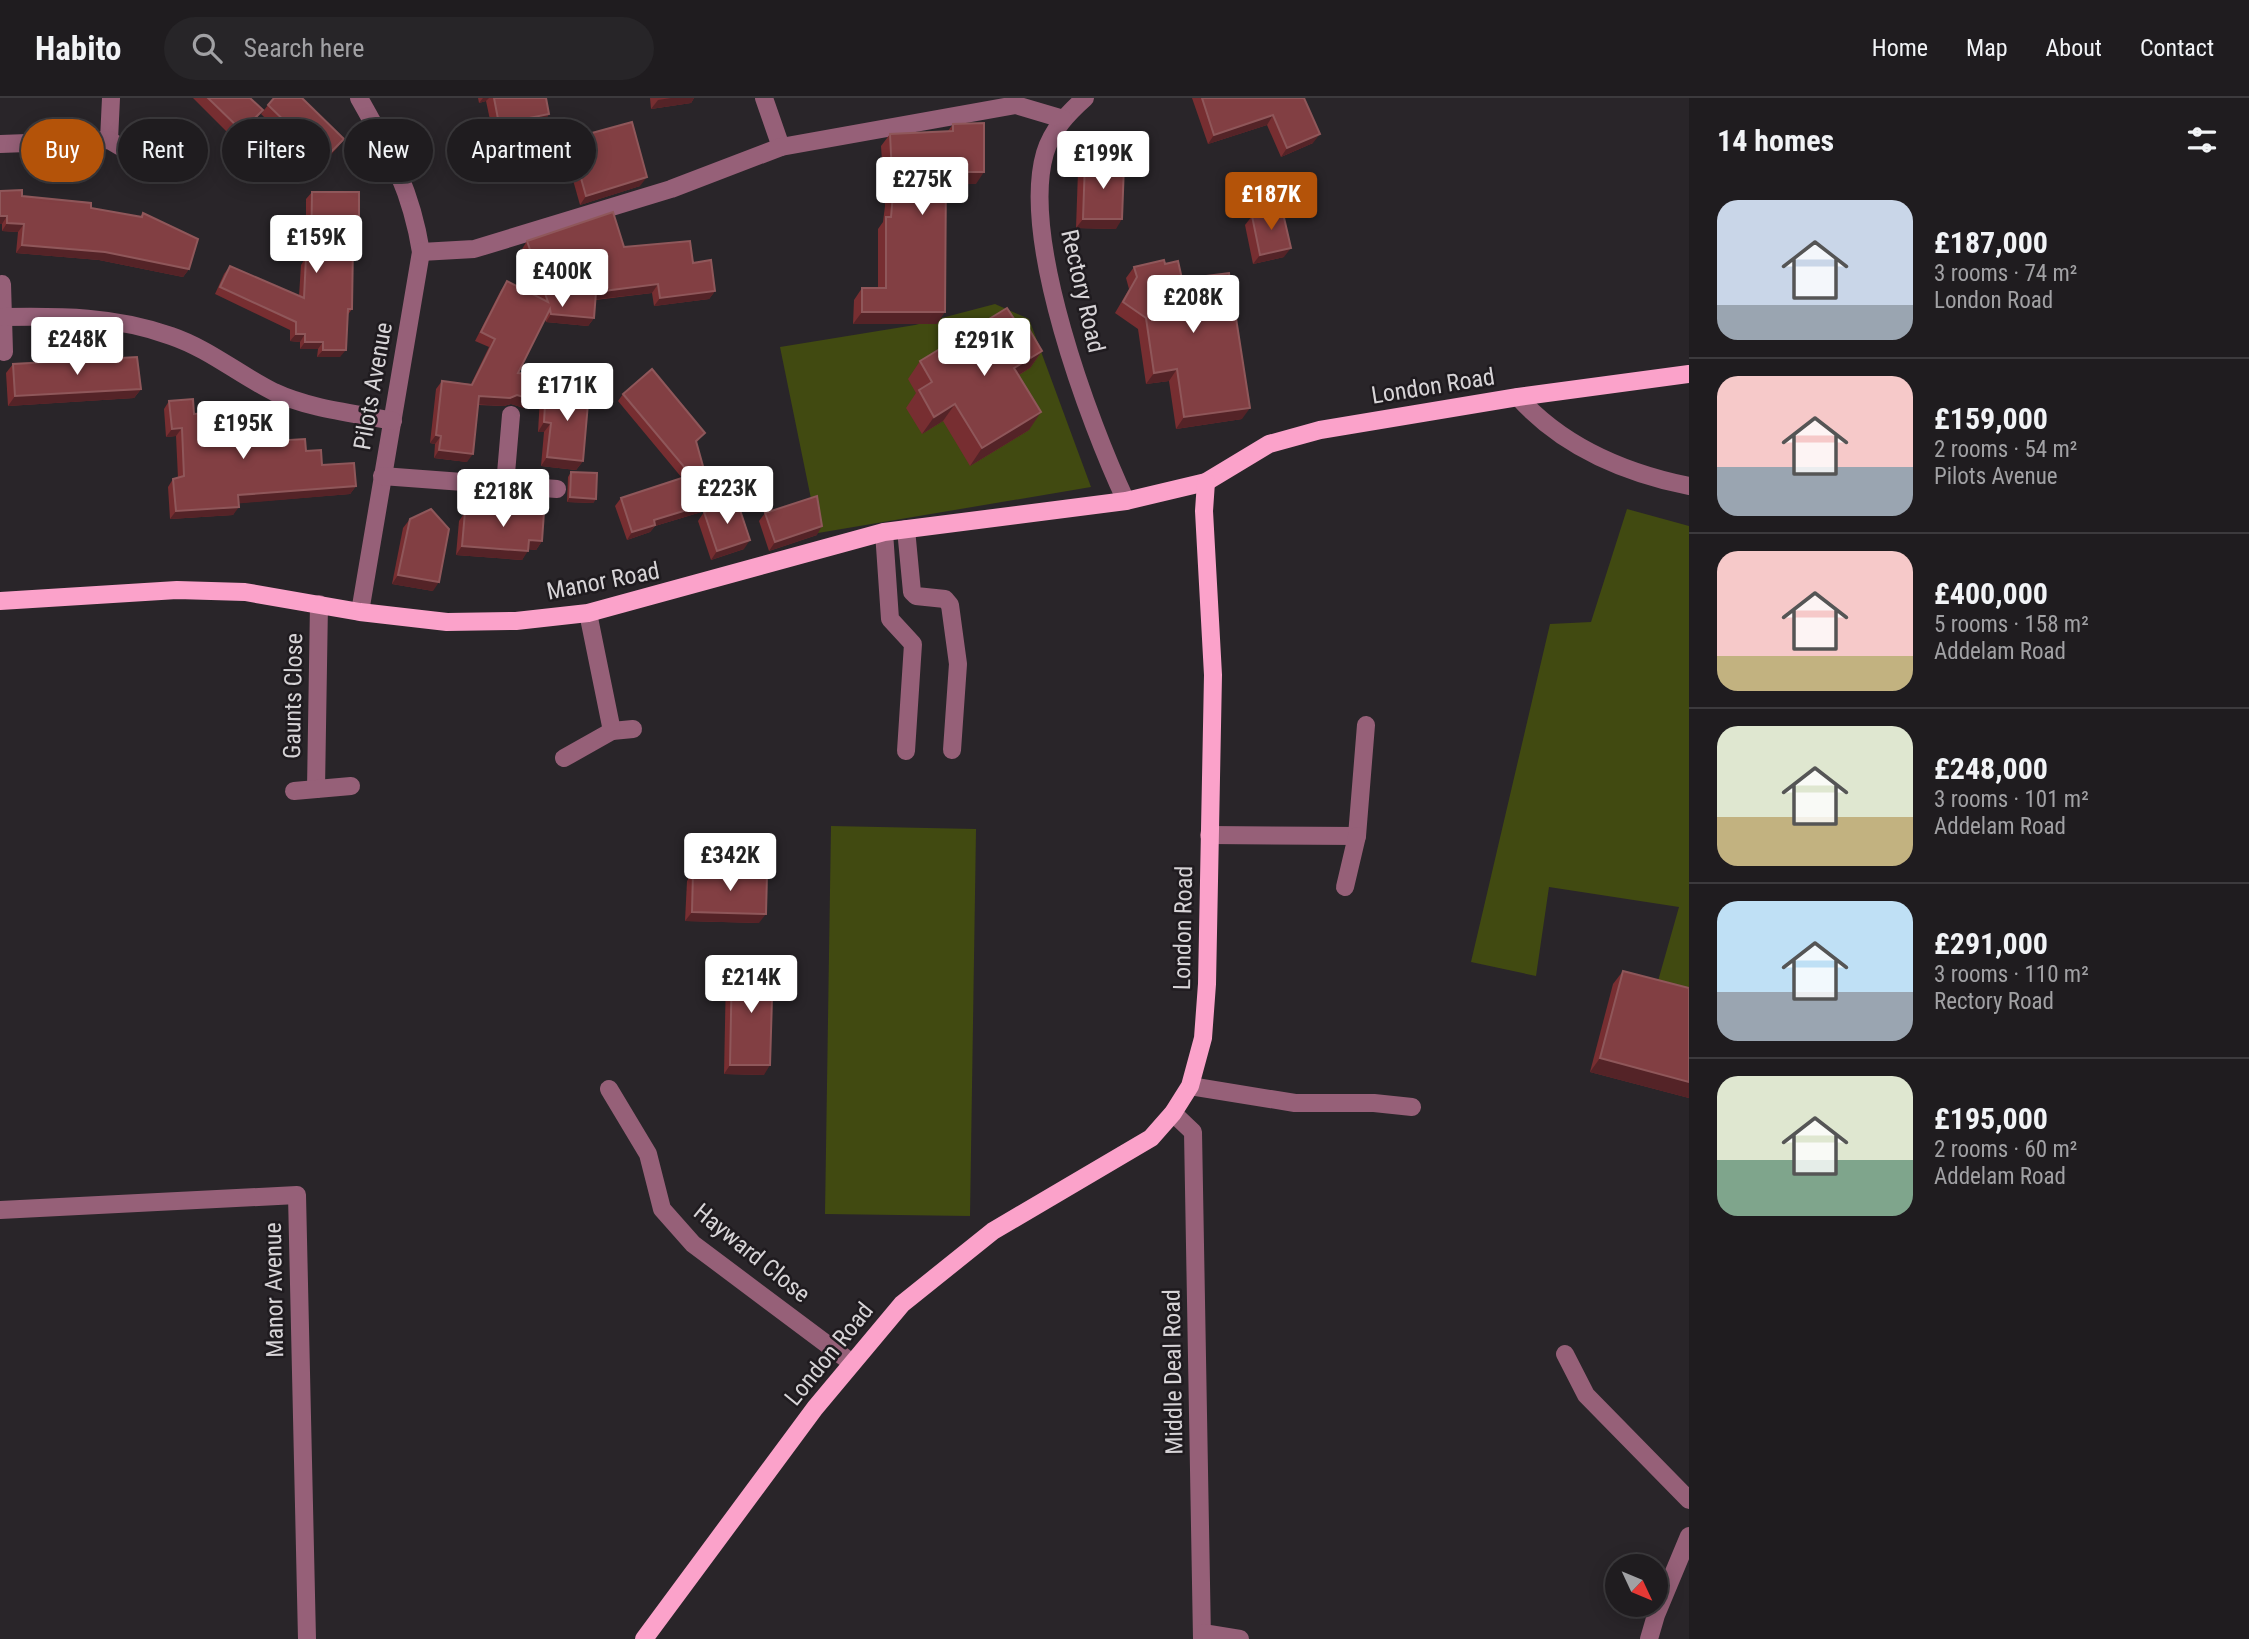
<!DOCTYPE html>
<html lang="en">
<head>
<meta charset="utf-8">
<style>
	body { margin:0; font-family:"Roboto Condensed",sans-serif; background:#272528; color:#f1f3f6; height:100vh; display:flex; flex-direction:column; font-size:26px; white-space:nowrap }
	* { box-sizing:border-box; margin:0 }
	p { font-size:23px; color:#a1a1a4 }
	.icon { flex:none; width:38px; height:38px; fill:none; stroke:currentColor; stroke-width:2; stroke-linecap:round; stroke-linejoin:round }
	.map { position:relative; flex:1; overflow:hidden }
	.details { display:flex; flex-direction:column; background:#1f1c1f; width:560px }
	.details>* { flex:none }
	.guide { position:absolute; left:21px; top:21px; width:665px; height:63px; display:flex; gap:14px }
	.needle { width:46px; rotate:134deg }
	.buttons { position:absolute; left:1605px; top:1456px; display:grid; gap:14px }
	.buttons a { display:grid; place-items:center; width:63px; height:63px; border-radius:50%; background:#1f1c1f; box-shadow:0 4px 18px #0003,0 0 0 2px #3c3a3d; font-size:35px }
	.price { position:absolute; translate:-50% -60px; padding:0 16px; border-radius:7px; background:#fff; color:#222; font-size:23px; line-height:46px; filter:drop-shadow(0 2px 4px #0008) }
	.price::after { content:''; position:absolute; left:50%; top:42px; width:21px; height:16px; margin-left:-10px; background:inherit; clip-path:polygon(0 0,100% 0,50% 100%) }
	.price.current { background:#b45309; color:#fff }
	ul { padding:0; list-style:none }
	li { display:flex; align-items:center; gap:21px; height:175px; padding:0 28px }
	li+li { border-top:2px solid #3c3a3d }
	li span { display:grid; place-items:center; flex:none; width:196px; height:140px; border-radius:21px; color:#555 }
	li>.icon { margin-inline-start:auto }
	span .icon { width:84px; height:84px; fill:#fffc; stroke-width:1 }
	li b { font-size:30px }
	h2 { display:flex; justify-content:space-between; align-items:center; height:84px; padding:0 28px; font-size:30px }
	.tag { padding:0 24px; border-radius:32px; background:#1f1c1f; box-shadow:0 4px 18px #0003,0 0 0 2px #3c3a3d; font-size:24px; line-height:63px }
	.tag.current { background:#b45309; color:#fff }
	header { display:flex; align-items:center; gap:42px; box-sizing:border-box; height:98px; padding:0 35px; background:#1f1c1f; border-bottom:2px solid #3c3a3d }
	header strong { font-size:33px }
	nav { display:flex; gap:38px; margin-inline-start:auto; font-size:24px }
	.search { width:490px; height:63px; background:#272528; display:flex; align-items:center; gap:18px; box-sizing:border-box; padding:0 24px; border-radius:38px; color:#a1a1a4; font-size:26px }
	main { display:flex; flex:1; min-height:0 }
	.map>svg:first-child { display:block }
	.green { fill:#414a11 }
	.lines { fill:none; stroke-linecap:round; stroke-linejoin:round }
	.minor { stroke:#966078; stroke-width:18 }
	.major { stroke:#fba2ca; stroke-width:18 }
	.wall { fill:#772e31 }
	.shaded-wall { fill:#542327 }
	.building { fill:#823f43; stroke:#8f575a; stroke-width:2 }
	.labels { text-anchor:middle; stroke-width:5; stroke-linejoin:round; paint-order:stroke }
	.street-label { font-size:24px; fill:#d7d4d7; stroke:#1f1b1f }
</style>
</head>
<body>
<header>
<strong>Habito</strong>
<div class="search"><svg class="icon" aria-label="search" viewBox="0 0 24 24"><circle cx="10" cy="10" r="6"/><path d="M15 15l6 6"/></svg>Search here</div>
<nav><a>Home</a><a>Map</a><a>About</a><a>Contact</a></nav>
</header>
<main>
<div class="map">
<svg width="1689" height="1541" viewBox="0 0 1689 1541">
	<rect width="100%" height="100%" fill="#292529"/>
	<g class="green">
		<path d="M 995,206 L 1029,221 L 1091,389 L 818,435 L 780,249 L 915,227 Z"/>
		<path d="M 1627,411 L 1689,428 L 1689,891 L 1658,883 L 1679,809 L 1549,789 L 1536,878 L 1471,864 L 1550,526 L 1591,524 Z"/>
		<path d="M 831,728 L 976,731 L 970,1118 L 825,1116 Z"/>
	</g>
	<g class="lines">
		<g class="minor">
			<path d="M 359,0 C 390,55 411,91 421,154 L 360,514"/>
			<path d="M 764,0 L 781,49"/>
			<path d="M 1085,0 C 1068,15 1052,32 1045,55 C 1020,140 1089,324 1126,403"/>
			<path d="M 109,42 L 111,0"/>
			<path d="M 0,46 L 109,42 L 165,75"/>
			<path d="M 421,154 L 474,151 L 671,91 L 781,49 L 1016,7 L 1063,21"/>
			<path d="M 2,186 L 4,254"/>
			<path d="M 3,219 C 60,218 116,218 171,238 C 209,251 238,276 274,294 C 310,311 354,315 393,323"/>
			<path d="M 1518,299 C 1562,348 1625,375 1689,388"/>
			<path d="M 382,378 L 557,391"/>
			<path d="M 505,387 L 511,317"/>
			<path d="M 906,431 L 912,494 L 916,498 L 945,501 L 950,507 L 958,566 L 952,652"/>
			<path d="M 884,434 L 890,521 L 913,546 L 906,653"/>
			<path d="M 612,633 L 633,631"/>
			<path d="M 564,660 L 612,633 L 588,515"/>
			<path d="M 316,691 L 319,506"/>
			<path d="M 294,693 L 351,688"/>
			<path d="M 1209,737 L 1357,738 L 1366,627"/>
			<path d="M 1345,789 L 1357,738"/>
			<path d="M 1190,988 L 1295,1005 L 1374,1005 L 1412,1009"/>
			<path d="M 609,991 L 648,1056 L 662,1111 L 693,1146 L 852,1265"/>
			<path d="M 1173,1015 L 1193,1034 L 1202,1541"/>
			<path d="M 0,1112 L 297,1097 L 307,1541"/>
			<path d="M 1565,1256 L 1586,1297 L 1689,1402"/>
			<path d="M 1203,1535 L 1240,1541"/>
			<path d="M 1649,1541 L 1656,1517 L 1689,1438"/>
		</g>
		<g class="major">
			<path d="M 0,503 L 177,492 L 245,494 L 360,514 L 447,524 L 516,523 L 588,515 L 884,434 L 1126,403 L 1206,384 L 1269,346 L 1320,332 L 1518,299 L 1689,276"/>
			<path d="M 644,1541 L 815,1310 L 902,1206 L 993,1133 L 1151,1040 L 1173,1015 L 1190,988 L 1203,940 L 1207,886 L 1213,577 L 1204,413 L 1206,384"/>
		</g>
	</g>
	<g class="wall">
		<path d="M 193,0 L 250,0 L 263,12 L 256,21 L 235,42 Z"/>
		<path d="M 478,0 L 546,0 L 549,16 L 543,25 L 493,36 L 486,3 L 479,5 Z"/>
		<path d="M 650,0 L 694,0 L 691,5 L 651,11 Z"/>
		<path d="M 1192,0 L 1304,0 L 1313,45 L 1281,59 L 1267,27 L 1208,46 Z"/>
		<path d="M 268,7 L 344,41 L 337,50 L 318,71 L 261,16 Z"/>
		<path d="M 953,26 L 976,86 L 946,86 L 937,226 L 853,226 L 854,202 L 862,190 L 878,190 L 878,131 L 883,124 L 885,108 L 881,48 L 890,36 L 948,33 Z"/>
		<path d="M 570,41 L 640,88 L 580,107 L 564,50 Z"/>
		<path d="M 1085,64 L 1116,131 L 1076,130 L 1078,73 Z"/>
		<path d="M 312,94 L 353,153 L 352,211 L 347,218 L 340,259 L 317,259 L 318,251 L 300,251 L 300,244 L 290,243 L 290,232 L 215,196 L 224,176 L 230,168 L 299,198 L 301,167 L 306,159 L 306,101 Z"/>
		<path d="M 22,98 L 140,119 L 143,115 L 189,171 L 183,179 L 99,162 L 16,155 L 18,134 L 2,133 L 2,126 L 0,126 Z"/>
		<path d="M 1252,118 L 1284,159 L 1253,166 L 1245,127 Z"/>
		<path d="M 527,143 L 624,149 L 693,165 L 715,193 L 709,201 L 654,208 L 652,195 L 595,202 L 594,220 L 588,228 L 546,224 L 545,221 L 518,275 L 524,310 L 511,306 L 504,308 L 478,307 L 467,364 L 434,360 L 435,346 L 430,345 L 436,291 L 442,283 L 471,286 L 489,249 L 475,243 L 501,192 L 507,183 L 537,199 L 522,151 Z"/>
		<path d="M 1165,166 L 1182,181 L 1242,321 L 1176,331 L 1169,283 L 1146,286 L 1138,231 L 1115,215 L 1129,191 L 1126,180 L 1134,169 Z"/>
		<path d="M 1020,230 L 1042,253 L 1030,270 L 1019,277 L 1029,332 L 970,368 L 943,323 L 922,336 L 906,310 L 916,295 L 908,281 L 920,263 Z"/>
		<path d="M 13,266 L 141,291 L 134,300 L 8,308 L 6,275 Z"/>
		<path d="M 546,290 L 583,363 L 576,372 L 541,368 L 544,334 L 538,334 L 540,299 Z"/>
		<path d="M 623,296 L 705,335 L 696,345 L 708,412 L 655,428 L 650,434 L 627,442 L 615,408 L 621,400 L 682,380 L 618,303 Z"/>
		<path d="M 169,303 L 194,316 L 256,344 L 306,353 L 322,367 L 356,388 L 350,396 L 239,405 L 233,417 L 170,421 L 168,389 L 173,381 L 178,380 L 176,338 L 166,339 L 164,311 Z"/>
		<path d="M 571,374 L 596,401 L 593,405 L 567,404 L 568,379 Z"/>
		<path d="M 489,411 L 542,443 L 536,452 L 528,451 L 522,462 L 456,457 L 459,423 L 465,414 L 486,416 Z"/>
		<path d="M 704,414 L 744,451 L 711,462 L 698,423 Z"/>
		<path d="M 765,415 L 817,437 L 769,453 L 759,423 Z"/>
		<path d="M 410,421 L 433,493 L 392,486 L 403,430 Z"/>
		<path d="M 693,774 L 759,825 L 685,823 L 687,783 Z"/>
		<path d="M 732,867 L 764,977 L 724,976 L 726,876 Z"/>
		<path d="M 1623,873 L 1689,890 L 1689,1000 L 1590,974 L 1613,886 Z"/>
	</g>
	<g class="shaded-wall">
		<path d="M 483,0 L 489,0 L 486,3 L 479,5 Z"/>
		<path d="M 671,0 L 694,0 L 691,5 L 651,11 L 658,2 Z"/>
		<path d="M 263,12 L 256,21 L 235,42 L 242,33 Z"/>
		<path d="M 549,16 L 543,25 L 493,36 L 499,26 Z"/>
		<path d="M 1273,17 L 1267,27 L 1208,46 L 1214,37 Z"/>
		<path d="M 1320,36 L 1313,45 L 1281,59 L 1287,50 Z"/>
		<path d="M 344,41 L 337,50 L 318,71 L 324,61 Z"/>
		<path d="M 946,74 L 984,74 L 976,86 L 938,86 Z"/>
		<path d="M 647,79 L 640,88 L 580,107 L 586,98 Z"/>
		<path d="M 0,118 L 7,118 L 2,126 L 0,126 Z"/>
		<path d="M 1083,121 L 1122,121 L 1116,131 L 1076,130 Z"/>
		<path d="M 7,125 L 24,126 L 18,134 L 2,133 Z"/>
		<path d="M 353,145 L 359,145 L 353,153 L 347,153 Z"/>
		<path d="M 22,147 L 105,154 L 189,171 L 183,179 L 99,162 L 16,155 Z"/>
		<path d="M 1291,150 L 1284,159 L 1253,166 L 1260,157 Z"/>
		<path d="M 658,186 L 652,195 L 590,202 L 596,194 Z"/>
		<path d="M 715,193 L 709,201 L 654,208 L 660,200 Z"/>
		<path d="M 862,214 L 945,214 L 937,226 L 853,226 Z"/>
		<path d="M 551,216 L 594,220 L 588,228 L 546,224 Z"/>
		<path d="M 296,236 L 305,236 L 300,244 L 290,243 Z"/>
		<path d="M 305,244 L 323,244 L 318,251 L 300,251 Z"/>
		<path d="M 323,252 L 346,252 L 340,259 L 317,259 Z"/>
		<path d="M 1042,253 L 1030,270 L 1002,287 L 1014,270 Z"/>
		<path d="M 1177,271 L 1169,283 L 1146,286 L 1154,275 Z"/>
		<path d="M 141,291 L 134,300 L 8,308 L 15,298 Z"/>
		<path d="M 517,297 L 530,301 L 524,310 L 511,306 L 504,308 L 473,306 L 479,298 Z"/>
		<path d="M 955,306 L 943,323 L 922,336 L 934,319 Z"/>
		<path d="M 1250,310 L 1242,321 L 1176,331 L 1184,319 Z"/>
		<path d="M 1041,314 L 1029,332 L 970,368 L 982,350 Z"/>
		<path d="M 544,324 L 551,325 L 544,334 L 538,334 Z"/>
		<path d="M 182,330 L 176,338 L 166,339 L 172,331 Z"/>
		<path d="M 436,337 L 441,338 L 435,346 L 430,345 Z"/>
		<path d="M 439,352 L 473,356 L 467,364 L 434,360 Z"/>
		<path d="M 547,359 L 583,363 L 576,372 L 541,368 Z"/>
		<path d="M 356,388 L 350,396 L 232,406 L 238,397 Z"/>
		<path d="M 570,399 L 596,401 L 593,405 L 567,404 Z"/>
		<path d="M 713,404 L 708,412 L 655,428 L 650,434 L 627,442 L 632,434 L 654,422 Z"/>
		<path d="M 239,409 L 233,417 L 170,421 L 176,413 Z"/>
		<path d="M 822,428 L 817,437 L 769,453 L 775,444 Z"/>
		<path d="M 529,442 L 542,443 L 536,452 L 523,451 Z"/>
		<path d="M 750,442 L 744,451 L 711,462 L 717,453 Z"/>
		<path d="M 462,448 L 528,453 L 522,462 L 456,457 Z"/>
		<path d="M 398,477 L 439,484 L 433,493 L 392,486 Z"/>
		<path d="M 692,814 L 766,816 L 759,825 L 685,823 Z"/>
		<path d="M 1600,960 L 1689,984 L 1689,1000 L 1590,974 Z"/>
		<path d="M 730,967 L 770,967 L 764,977 L 724,976 Z"/>
	</g>
	<g class="building">
		<path d="M 208,0 L 250,0 L 263,12 L 242,33 Z"/>
		<path d="M 274,0 L 302,0 L 344,41 L 324,61 L 268,7 Z"/>
		<path d="M 494,0 L 546,0 L 549,16 L 499,26 Z"/>
		<path d="M 1202,0 L 1304,0 L 1320,36 L 1287,50 L 1273,17 L 1214,37 Z"/>
		<path d="M 632,24 L 647,79 L 586,98 L 570,41 Z"/>
		<path d="M 984,25 L 984,74 L 946,74 L 945,214 L 862,214 L 862,190 L 886,190 L 886,119 L 891,119 L 893,96 L 890,36 L 953,33 L 953,26 Z"/>
		<path d="M 1085,64 L 1124,67 L 1122,121 L 1083,121 Z"/>
		<path d="M 22,92 L 22,98 L 91,105 L 91,110 L 142,119 L 143,115 L 198,141 L 189,171 L 105,154 L 22,147 L 24,126 L 7,125 L 7,118 L 0,118 L 0,93 Z"/>
		<path d="M 312,94 L 359,94 L 359,145 L 353,145 L 352,211 L 348,211 L 346,252 L 323,252 L 323,244 L 305,244 L 305,236 L 296,236 L 296,224 L 220,189 L 230,168 L 304,200 L 306,159 L 311,159 Z"/>
		<path d="M 1282,111 L 1291,150 L 1260,157 L 1252,118 Z"/>
		<path d="M 613,114 L 624,149 L 690,143 L 693,165 L 711,162 L 715,193 L 660,200 L 658,186 L 596,194 L 594,220 L 551,216 L 550,211 L 518,275 L 532,276 L 530,301 L 517,297 L 510,300 L 479,298 L 473,356 L 439,352 L 441,338 L 436,337 L 442,283 L 472,287 L 495,241 L 481,234 L 507,183 L 548,204 L 527,143 Z"/>
		<path d="M 1164,162 L 1165,166 L 1178,163 L 1182,181 L 1229,175 L 1250,310 L 1184,319 L 1177,271 L 1154,275 L 1146,220 L 1123,204 L 1137,179 L 1134,169 Z"/>
		<path d="M 1007,210 L 1020,230 L 1026,226 L 1042,253 L 1014,270 L 1041,314 L 982,350 L 955,306 L 934,319 L 919,292 L 932,284 L 920,263 Z"/>
		<path d="M 137,259 L 141,291 L 15,298 L 13,266 Z"/>
		<path d="M 652,271 L 705,335 L 696,343 L 713,404 L 654,422 L 655,427 L 632,434 L 621,400 L 691,377 L 623,296 Z"/>
		<path d="M 546,290 L 589,294 L 583,363 L 547,359 L 551,325 L 544,324 Z"/>
		<path d="M 193,301 L 194,316 L 254,311 L 256,344 L 305,341 L 306,353 L 321,352 L 322,367 L 354,365 L 356,388 L 238,397 L 239,409 L 176,413 L 173,381 L 184,378 L 182,330 L 172,331 L 169,303 Z"/>
		<path d="M 571,374 L 597,375 L 596,401 L 570,399 Z"/>
		<path d="M 817,398 L 822,428 L 775,444 L 765,415 Z"/>
		<path d="M 737,403 L 750,442 L 717,453 L 704,414 Z"/>
		<path d="M 431,411 L 449,431 L 439,484 L 398,477 L 410,421 Z"/>
		<path d="M 489,411 L 507,411 L 544,414 L 542,443 L 529,442 L 528,453 L 462,448 L 465,414 L 489,416 Z"/>
		<path d="M 693,774 L 767,776 L 766,816 L 692,814 Z"/>
		<path d="M 732,867 L 773,867 L 770,967 L 730,967 Z"/>
		<path d="M 1623,873 L 1689,890 L 1689,984 L 1600,960 Z"/>
	</g>
	<g class="labels">
		<g class="street-label">
			<text transform="translate(1083 193) rotate(77)" y="8">Rectory Road</text>
			<text transform="translate(373 288) rotate(-80)" y="8">Pilots Avenue</text>
			<text transform="translate(1433 288) rotate(-9)" y="8">London Road</text>
			<text transform="translate(603 483) rotate(-11)" y="8">Manor Road</text>
			<text transform="translate(293 598) rotate(-89)" y="8">Gaunts Close</text>
			<text transform="translate(1183 830) rotate(-89)" y="8">London Road</text>
			<text transform="translate(752 1155) rotate(39)" y="8">Hayward Close</text>
			<text transform="translate(274 1192) rotate(-91)" y="8">Manor Avenue</text>
			<text transform="translate(829 1256) rotate(-51)" y="8">London Road</text>
			<text transform="translate(1173 1274) rotate(-91)" y="8">Middle Deal Road</text>
		</g>
	</g>
</svg>
<div class="buttons">
<a><svg class="needle" viewBox="-14 -14 28 28"><path d="M0-13l5 13h-10z" fill="#e53935"/><path d="M0 13l5-13h-10z" fill="#a1a1a4"/></svg></a>
</div>
<b class="price" style="left:1103px;top:93px">£199K</b>
<b class="price" style="left:922px;top:119px">£275K</b>
<b class="price current" style="left:1271px;top:134px">£187K</b>
<b class="price" style="left:316px;top:177px">£159K</b>
<b class="price" style="left:562px;top:211px">£400K</b>
<b class="price" style="left:1193px;top:237px">£208K</b>
<b class="price" style="left:77px;top:279px">£248K</b>
<b class="price" style="left:984px;top:280px">£291K</b>
<b class="price" style="left:567px;top:325px">£171K</b>
<b class="price" style="left:243px;top:363px">£195K</b>
<b class="price" style="left:727px;top:428px">£223K</b>
<b class="price" style="left:503px;top:431px">£218K</b>
<b class="price" style="left:730px;top:795px">£342K</b>
<b class="price" style="left:751px;top:917px">£214K</b>
<div class="guide">
<a class="tag current">Buy</a>
<a class="tag">Rent</a>
<a class="tag">Filters</a>
<a class="tag">New</a>
<a class="tag">Apartment</a>
</div>
</div>
<section class="details">
<h2>14 homes<svg class="icon" aria-label="filters" viewBox="0 0 24 24"><path d="M4 7h16M4 17h16"/><circle cx="9" cy="7" r="2"/><circle cx="15" cy="17" r="2"/></svg></h2>
<ul>
<li><span style="background:linear-gradient(#c9d6e8 75%,#9aa5b1 0)"><svg class="icon" aria-label="home" viewBox="0 0 24 24"><path d="M3 11l9-7 9 7M6 9v11h12V9"/></svg></span><div><b>£187,000</b><p>3 rooms · 74 m²</p><p>London Road</p></div></li>
<li><span style="background:linear-gradient(#f6c9c9 65%,#9aa5b1 0)"><svg class="icon" aria-label="home" viewBox="0 0 24 24"><path d="M3 11l9-7 9 7M6 9v11h12V9"/></svg></span><div><b>£159,000</b><p>2 rooms · 54 m²</p><p>Pilots Avenue</p></div></li>
<li><span style="background:linear-gradient(#f6c9c9 75%,#c2b280 0)"><svg class="icon" aria-label="home" viewBox="0 0 24 24"><path d="M3 11l9-7 9 7M6 9v11h12V9"/></svg></span><div><b>£400,000</b><p>5 rooms · 158 m²</p><p>Addelam Road</p></div></li>
<li><span style="background:linear-gradient(#dfe7d0 65%,#c2b280 0)"><svg class="icon" aria-label="home" viewBox="0 0 24 24"><path d="M3 11l9-7 9 7M6 9v11h12V9"/></svg></span><div><b>£248,000</b><p>3 rooms · 101 m²</p><p>Addelam Road</p></div></li>
<li><span style="background:linear-gradient(#bfe0f5 65%,#9aa5b1 0)"><svg class="icon" aria-label="home" viewBox="0 0 24 24"><path d="M3 11l9-7 9 7M6 9v11h12V9"/></svg></span><div><b>£291,000</b><p>3 rooms · 110 m²</p><p>Rectory Road</p></div></li>
<li><span style="background:linear-gradient(#dfe7d0 60%,#7fa58c 0)"><svg class="icon" aria-label="home" viewBox="0 0 24 24"><path d="M3 11l9-7 9 7M6 9v11h12V9"/></svg></span><div><b>£195,000</b><p>2 rooms · 60 m²</p><p>Addelam Road</p></div></li>
</ul>
</section>
</main>
</body>
</html>
